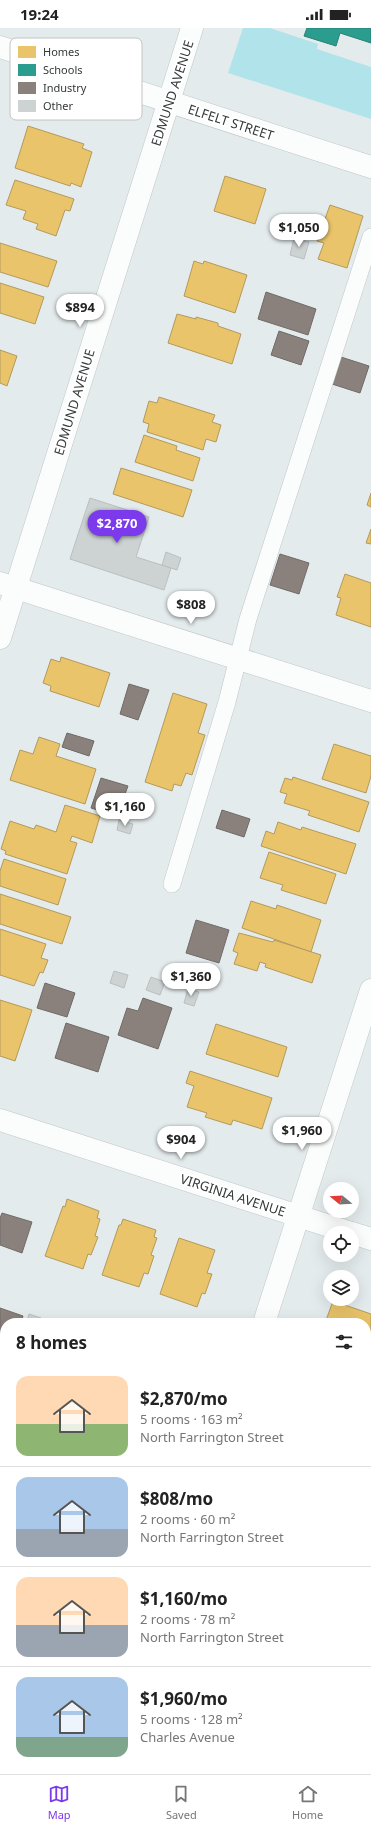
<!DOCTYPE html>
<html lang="en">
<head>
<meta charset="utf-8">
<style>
	body { margin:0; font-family:"Noto Sans",sans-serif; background:#f2f2f2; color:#222; height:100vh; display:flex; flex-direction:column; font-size:15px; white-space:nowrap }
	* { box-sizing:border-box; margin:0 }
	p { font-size:13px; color:#767676 }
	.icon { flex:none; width:22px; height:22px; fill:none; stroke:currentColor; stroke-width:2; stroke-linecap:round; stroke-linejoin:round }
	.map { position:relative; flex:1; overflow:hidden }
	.panel { position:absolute; left:0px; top:1290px; width:371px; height:456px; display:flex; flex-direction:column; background:#fff; border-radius:16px 16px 0 0; box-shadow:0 4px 16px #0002 }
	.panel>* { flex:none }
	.needle { width:26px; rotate:288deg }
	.tools { position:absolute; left:323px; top:1154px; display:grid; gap:8px }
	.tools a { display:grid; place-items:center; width:36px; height:36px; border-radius:50%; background:#fff; box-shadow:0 4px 16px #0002; font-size:20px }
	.price { position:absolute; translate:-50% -34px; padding:0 9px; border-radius:14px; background:#fff; color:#222; font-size:13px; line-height:26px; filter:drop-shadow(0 1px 2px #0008) }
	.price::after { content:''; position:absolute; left:50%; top:24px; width:12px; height:9px; margin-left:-6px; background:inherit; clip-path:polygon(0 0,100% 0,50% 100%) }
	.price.active { background:#7c3aed; color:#fff }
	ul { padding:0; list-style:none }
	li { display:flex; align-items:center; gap:12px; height:100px; padding:0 16px }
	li+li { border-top:1px solid #e0e0e0 }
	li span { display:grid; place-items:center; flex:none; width:112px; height:80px; border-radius:12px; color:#555 }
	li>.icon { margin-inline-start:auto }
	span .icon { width:48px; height:48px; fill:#fffc; stroke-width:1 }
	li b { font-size:17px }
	h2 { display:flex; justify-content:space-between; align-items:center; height:48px; padding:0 16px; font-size:17px }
	.status { display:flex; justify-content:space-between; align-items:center; height:28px; padding:0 20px; background:#fff; direction:ltr }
	.status svg { height:11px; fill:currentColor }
	.tabs { display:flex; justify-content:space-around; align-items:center; height:56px; border-top:1px solid #e0e0e0; background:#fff; font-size:11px; color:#767676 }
	.tabs a { display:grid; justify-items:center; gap:2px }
	.tabs .active { color:#7c3aed }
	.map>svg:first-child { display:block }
	.green { fill:#b1e3ea }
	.homes { fill:#e9c46a; stroke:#b39a5c }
	.schools { fill:#2a9d8f; stroke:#2d7f76 }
	.industry { fill:#8a817c; stroke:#706b68 }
	.building { fill:#cdd3d3; stroke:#babfc0 }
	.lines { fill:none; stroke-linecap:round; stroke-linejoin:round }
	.service-casing { stroke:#c1c6c7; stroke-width:18 }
	.minor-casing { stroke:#c1c6c7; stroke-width:23 }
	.tertiary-casing { stroke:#c1c6c7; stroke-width:23 }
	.service { stroke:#fbfcfc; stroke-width:17 }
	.minor { stroke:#fbfcfc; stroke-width:22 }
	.tertiary { stroke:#fbfcfc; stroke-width:22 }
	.labels { text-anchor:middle; stroke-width:4; stroke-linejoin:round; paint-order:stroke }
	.street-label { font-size:13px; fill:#35393a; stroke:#fff }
	.key { fill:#fff; stroke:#c2c4c4; stroke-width:1 }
	.key-label { font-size:11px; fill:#35393a }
</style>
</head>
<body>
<div class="status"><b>19:24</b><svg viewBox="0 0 49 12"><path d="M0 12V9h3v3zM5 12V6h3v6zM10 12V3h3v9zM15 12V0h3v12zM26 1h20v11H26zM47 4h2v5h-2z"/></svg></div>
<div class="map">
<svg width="371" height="1746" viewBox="0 0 371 1746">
	<rect width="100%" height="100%" fill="#e4ebec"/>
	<path class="green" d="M 243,0 L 270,0 L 318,16 L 317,21 L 371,39 L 371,91 L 228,45 Z"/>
	<g class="homes">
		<path d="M 28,98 L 84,116 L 82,120 L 92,124 L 81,159 L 71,155 L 70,158 L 15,140 Z"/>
		<path d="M 225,148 L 266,161 L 255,196 L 214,183 Z"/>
		<path d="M 15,152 L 74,171 L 70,183 L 65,182 L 56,208 L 36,201 L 38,196 L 23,191 L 26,183 L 6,177 Z"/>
		<path d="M 330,177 L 363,188 L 347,240 L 318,231 L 324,215 L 317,213 Z"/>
		<path d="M 0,215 L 57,233 L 48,259 L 0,244 Z"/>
		<path d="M 194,233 L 203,236 L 204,233 L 247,247 L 235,285 L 184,268 Z"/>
		<path d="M 0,255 L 44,269 L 35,296 L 0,285 Z"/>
		<path d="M 177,286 L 196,291 L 196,289 L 218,295 L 218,298 L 241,306 L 232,336 L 168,315 Z"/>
		<path d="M 0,322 L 17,328 L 7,358 L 0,355 Z"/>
		<path d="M 159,369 L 215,387 L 212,394 L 221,397 L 216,414 L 206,411 L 203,422 L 147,404 L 149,396 L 143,394 L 149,373 L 157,375 Z"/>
		<path d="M 144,407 L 177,418 L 176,422 L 200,430 L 193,453 L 135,434 Z"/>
		<path d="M 121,440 L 192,462 L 183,489 L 113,466 Z"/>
		<path d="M 371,465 L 371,479 L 367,477 Z"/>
		<path d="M 371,501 L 371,516 L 366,515 Z"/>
		<path d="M 345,546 L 371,555 L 371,599 L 336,587 L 341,570 L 337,569 Z"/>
		<path d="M 61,629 L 110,645 L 99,679 L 50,663 L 51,658 L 43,655 L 51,631 L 60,634 Z"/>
		<path d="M 173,665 L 207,676 L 198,705 L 205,707 L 192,747 L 186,745 L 181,758 L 174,756 L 172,763 L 145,754 Z"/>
		<path d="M 39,709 L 60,716 L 56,728 L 96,741 L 85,776 L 10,752 L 20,722 L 33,726 Z"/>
		<path d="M 334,716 L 371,728 L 371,748 L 366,765 L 322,751 Z"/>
		<path d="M 293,749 L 369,774 L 359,804 L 308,787 L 310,783 L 284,775 L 287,766 L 280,764 L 285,750 L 292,752 Z"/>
		<path d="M 65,777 L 100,788 L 92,815 L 72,808 L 70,813 L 77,815 L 67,846 L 5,826 L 6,823 L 1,821 L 10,793 L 34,801 L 36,797 L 56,804 Z"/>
		<path d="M 278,794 L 301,802 L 302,799 L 356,816 L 346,846 L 261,818 L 266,803 L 274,806 Z"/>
		<path d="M 269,824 L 336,846 L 326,876 L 281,862 L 283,857 L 260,850 Z"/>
		<path d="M 4,831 L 66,851 L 58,877 L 0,858 L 0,843 Z"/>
		<path d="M 0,866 L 71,889 L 62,916 L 0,896 Z"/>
		<path d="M 251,873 L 276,881 L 277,877 L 321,892 L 311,924 L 242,900 Z"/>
		<path d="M 0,901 L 46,916 L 41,930 L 48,932 L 43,945 L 40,944 L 34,958 L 0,947 Z"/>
		<path d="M 239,905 L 273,914 L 274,912 L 321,927 L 312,955 L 265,939 L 266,936 L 260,934 L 257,943 L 234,936 L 238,925 L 233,923 Z"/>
		<path d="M 0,972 L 32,982 L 15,1033 L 0,1028 Z"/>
		<path d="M 216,996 L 287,1019 L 278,1049 L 206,1026 Z"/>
		<path d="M 190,1043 L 272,1070 L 262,1101 L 233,1092 L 231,1097 L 205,1089 L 207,1085 L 187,1079 L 194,1058 L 186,1055 Z"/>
		<path d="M 67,1171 L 99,1183 L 97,1190 L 100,1191 L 95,1208 L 98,1209 L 91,1227 L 88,1226 L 83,1241 L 45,1228 L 63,1178 L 65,1179 Z"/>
		<path d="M 123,1191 L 156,1202 L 154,1209 L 157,1210 L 151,1227 L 154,1228 L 148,1246 L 144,1245 L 139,1259 L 102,1247 L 119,1197 L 121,1197 Z"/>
		<path d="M 179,1210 L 215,1222 L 207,1245 L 212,1246 L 205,1266 L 202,1265 L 197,1279 L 160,1266 Z"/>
		<path d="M 333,1273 L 371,1286 L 371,1329 L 366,1327 L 366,1295 L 325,1295 Z"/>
		<path d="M 366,1369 L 371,1371 L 371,1388 L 366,1403 Z"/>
		<path d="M 0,1463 L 5,1464 L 5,1476 L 0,1492 Z"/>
		<path d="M 366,1579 L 371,1581 L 366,1595 Z"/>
		<path d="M 0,1636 L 5,1637 L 5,1667 L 0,1682 Z"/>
		<path d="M 187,1741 L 248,1741 L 247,1746 L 186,1746 Z"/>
		<path d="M 301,1741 L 336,1741 L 334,1746 L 299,1746 Z"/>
	</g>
	<path class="schools" d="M 307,0 L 371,0 L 371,15 L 340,5 L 336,18 L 304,8 Z"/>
	<g class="industry">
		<path d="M 266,264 L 316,281 L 308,307 L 258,291 Z"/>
		<path d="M 279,303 L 309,313 L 301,337 L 271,327 Z"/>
		<path d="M 341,329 L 369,338 L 360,365 L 332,356 Z"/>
		<path d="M 280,526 L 309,535 L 299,566 L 270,557 Z"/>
		<path d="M 129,656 L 149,662 L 138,692 L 120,686 Z"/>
		<path d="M 67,705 L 94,713 L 89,728 L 62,719 Z"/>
		<path d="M 101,750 L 128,758 L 117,788 L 91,780 Z"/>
		<path d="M 222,782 L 250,791 L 244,809 L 216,800 Z"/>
		<path d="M 196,892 L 229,902 L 219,935 L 186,925 Z"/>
		<path d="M 45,955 L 75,965 L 67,989 L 37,980 Z"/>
		<path d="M 143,970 L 172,980 L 158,1021 L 118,1007 L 127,980 L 138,983 Z"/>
		<path d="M 66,995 L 109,1009 L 98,1044 L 55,1030 Z"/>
		<path d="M 2,1185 L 32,1194 L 22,1225 L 0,1217 L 0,1190 Z"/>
		<path d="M 0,1280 L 23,1288 L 21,1295 L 5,1295 L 5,1313 L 0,1311 Z"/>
		<path d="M 0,1375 L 5,1377 L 5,1400 L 0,1399 Z"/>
		<path d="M 0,1707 L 5,1709 L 5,1741 L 19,1741 L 17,1745 L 0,1740 Z"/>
	</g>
	<g class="building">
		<path d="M 294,210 L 309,214 L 304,231 L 290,227 Z"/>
		<path d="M 90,470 L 149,489 L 136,529 L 171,540 L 164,562 L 70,531 Z"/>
		<path d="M 166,524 L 181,530 L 177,542 L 162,537 Z"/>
		<path d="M 119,792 L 133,796 L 130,806 L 117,802 Z"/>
		<path d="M 114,943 L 128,947 L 124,960 L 110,955 Z"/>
		<path d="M 151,949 L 165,954 L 160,967 L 146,962 Z"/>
		<path d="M 188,961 L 199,964 L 194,978 L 184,975 Z"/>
		<path d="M 29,1286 L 41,1290 L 39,1295 L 26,1295 Z"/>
		<path d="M 0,1403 L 3,1404 L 0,1416 Z"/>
		<path d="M 371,1584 L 371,1599 L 366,1597 Z"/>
	</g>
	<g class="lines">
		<defs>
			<g id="service">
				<path d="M 172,856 L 227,674 L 248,591 L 371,209"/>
				<path d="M 366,1712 L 371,1696"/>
				<path d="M 355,1746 L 357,1741"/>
			</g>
			<g id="minor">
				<path d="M 0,19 L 371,139"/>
				<path d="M 0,555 L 371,673"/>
				<path d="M 0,610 L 192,0"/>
				<path d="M 0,1092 L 351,1205"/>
				<path d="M 352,1205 L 371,1211"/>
				<path d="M 264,1295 L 371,962"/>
				<path d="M 116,1746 L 118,1741"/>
			</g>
			<g id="tertiary">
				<path d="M 0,1576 L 5,1577"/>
				<path d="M 366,1694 L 371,1696"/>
			</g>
		</defs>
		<use href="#service" class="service-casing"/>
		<use href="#minor" class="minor-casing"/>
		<use href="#tertiary" class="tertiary-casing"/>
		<use href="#service" class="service"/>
		<use href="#minor" class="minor"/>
		<use href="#tertiary" class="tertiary"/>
	</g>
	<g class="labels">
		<g class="street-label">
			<text transform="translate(172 65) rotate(-72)" y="5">EDMUND AVENUE</text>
			<text transform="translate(231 94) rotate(18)" y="5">ELFELT STREET</text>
			<text transform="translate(74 374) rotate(-73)" y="5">EDMUND AVENUE</text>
			<text transform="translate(233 1167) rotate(18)" y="5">VIRGINIA AVENUE</text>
		</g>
	</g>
	<rect x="10" y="10" width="132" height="82" rx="6" class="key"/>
	<rect x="18" y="18" width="18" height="12" fill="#e9c46a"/>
	<rect x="18" y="36" width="18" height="12" fill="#2a9d8f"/>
	<rect x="18" y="54" width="18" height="12" fill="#8a817c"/>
	<rect x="18" y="72" width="18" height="12" fill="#cdd3d3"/>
	<g class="key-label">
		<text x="43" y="28">Homes</text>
		<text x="43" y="46">Schools</text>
		<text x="43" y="64">Industry</text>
		<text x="43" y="82">Other</text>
	</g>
</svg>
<div class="tools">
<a><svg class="needle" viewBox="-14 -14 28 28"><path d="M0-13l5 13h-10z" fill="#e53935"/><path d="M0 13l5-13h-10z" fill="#767676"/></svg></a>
<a><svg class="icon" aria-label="locate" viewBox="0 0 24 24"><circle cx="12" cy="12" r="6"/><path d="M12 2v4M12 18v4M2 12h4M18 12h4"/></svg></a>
<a><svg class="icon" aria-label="layers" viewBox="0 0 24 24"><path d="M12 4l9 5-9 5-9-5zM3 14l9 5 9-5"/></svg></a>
</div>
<b class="price" style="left:299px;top:220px">$1,050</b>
<b class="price" style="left:80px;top:300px">$894</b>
<b class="price active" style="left:117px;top:516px">$2,870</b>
<b class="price" style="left:191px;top:597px">$808</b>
<b class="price" style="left:125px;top:799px">$1,160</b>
<b class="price" style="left:191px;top:969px">$1,360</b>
<b class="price" style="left:302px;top:1123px">$1,960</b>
<b class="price" style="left:181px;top:1132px">$904</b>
<section class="panel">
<h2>8 homes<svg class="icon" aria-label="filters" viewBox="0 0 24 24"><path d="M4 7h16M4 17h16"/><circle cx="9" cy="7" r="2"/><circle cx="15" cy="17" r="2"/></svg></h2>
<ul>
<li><span style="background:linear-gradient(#ffd9b3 60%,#8fb573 0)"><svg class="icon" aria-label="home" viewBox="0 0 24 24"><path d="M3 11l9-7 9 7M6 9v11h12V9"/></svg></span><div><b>$2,870/mo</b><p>5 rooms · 163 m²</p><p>North Farrington Street</p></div></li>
<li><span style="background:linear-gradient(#a9c7e8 65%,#9aa5b1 0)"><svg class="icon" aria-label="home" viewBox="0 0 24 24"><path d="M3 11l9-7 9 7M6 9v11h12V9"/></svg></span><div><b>$808/mo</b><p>2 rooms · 60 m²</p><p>North Farrington Street</p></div></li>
<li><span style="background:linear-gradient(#ffd9b3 60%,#9aa5b1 0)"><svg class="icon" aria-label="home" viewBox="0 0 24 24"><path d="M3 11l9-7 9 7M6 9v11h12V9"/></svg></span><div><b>$1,160/mo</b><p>2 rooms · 78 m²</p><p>North Farrington Street</p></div></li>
<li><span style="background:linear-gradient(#a9c7e8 75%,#7fa58c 0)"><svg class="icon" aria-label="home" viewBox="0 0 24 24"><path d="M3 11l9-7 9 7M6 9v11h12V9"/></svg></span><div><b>$1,960/mo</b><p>5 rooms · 128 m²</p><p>Charles Avenue</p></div></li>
</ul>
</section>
</div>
<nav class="tabs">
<a class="active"><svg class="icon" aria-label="map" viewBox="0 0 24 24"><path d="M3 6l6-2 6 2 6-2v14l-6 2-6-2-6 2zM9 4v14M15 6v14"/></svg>Map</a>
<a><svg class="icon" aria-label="saved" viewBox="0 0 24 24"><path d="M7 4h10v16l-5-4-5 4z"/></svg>Saved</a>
<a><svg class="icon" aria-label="home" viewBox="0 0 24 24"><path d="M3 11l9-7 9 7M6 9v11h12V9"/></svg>Home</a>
</nav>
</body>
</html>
